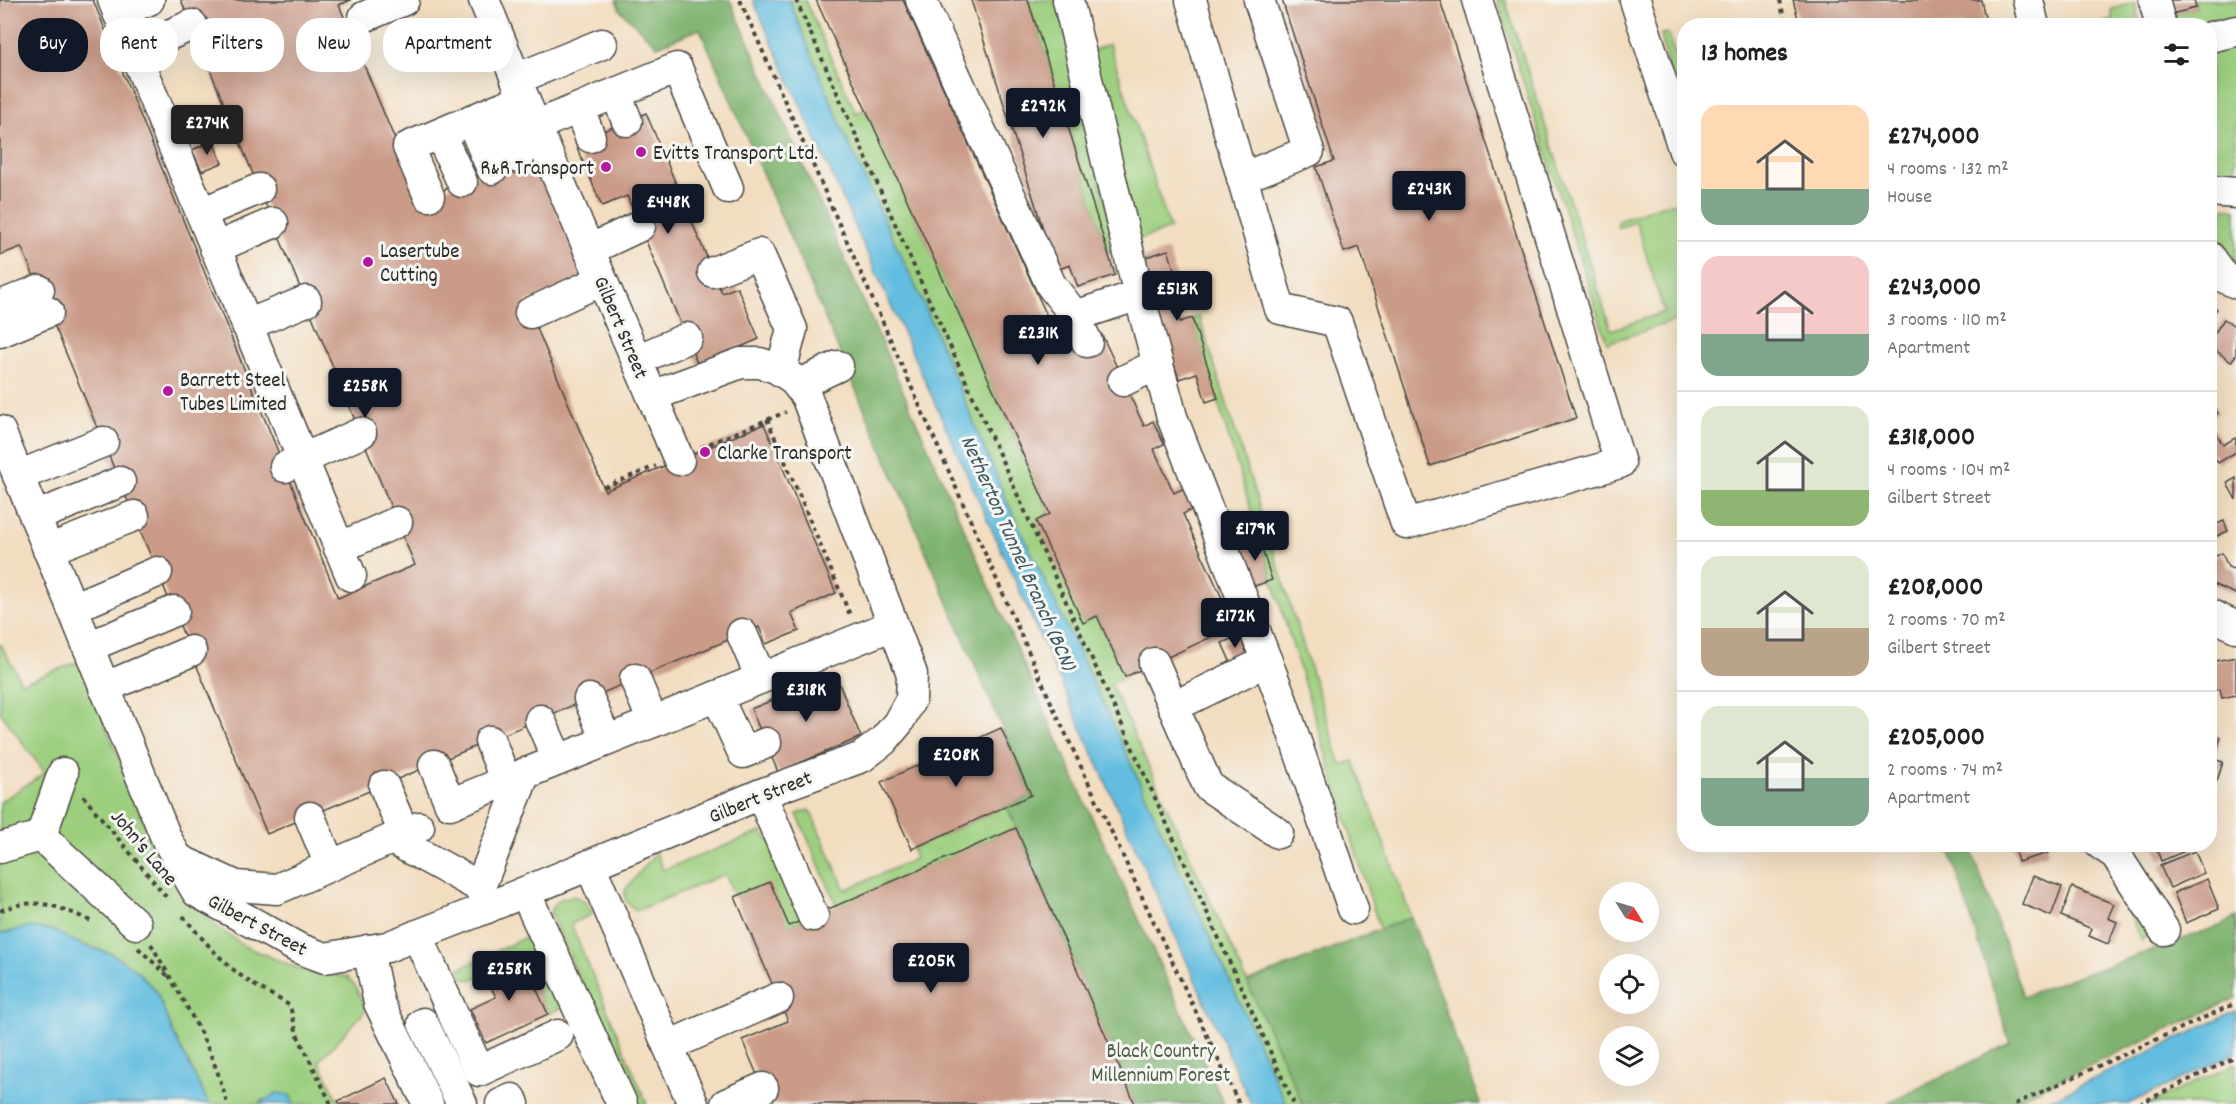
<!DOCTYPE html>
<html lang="en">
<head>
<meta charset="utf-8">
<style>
	body { margin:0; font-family:Dekko,sans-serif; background:#f6f6f6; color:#202124; height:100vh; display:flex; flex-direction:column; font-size:22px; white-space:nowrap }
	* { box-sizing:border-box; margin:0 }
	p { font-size:20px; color:#757577 }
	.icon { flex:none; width:33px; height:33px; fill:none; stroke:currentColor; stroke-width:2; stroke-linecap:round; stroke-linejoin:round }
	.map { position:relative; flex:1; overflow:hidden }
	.drawer { position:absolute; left:1677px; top:18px; width:540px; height:834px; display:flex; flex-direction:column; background:#fff; border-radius:24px; box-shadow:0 6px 24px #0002 }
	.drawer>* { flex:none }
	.top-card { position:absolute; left:18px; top:18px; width:570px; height:54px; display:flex; gap:12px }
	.needle { width:39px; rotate:127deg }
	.tools { position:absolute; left:1599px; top:882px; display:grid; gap:12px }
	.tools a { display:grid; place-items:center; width:60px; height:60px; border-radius:50%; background:#fff; box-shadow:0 6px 24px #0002; font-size:30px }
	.price { position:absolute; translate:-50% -51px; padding:0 14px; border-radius:6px; background:#111827; color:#fff; font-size:20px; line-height:39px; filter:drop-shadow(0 2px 3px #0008) }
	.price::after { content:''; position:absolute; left:50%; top:36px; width:18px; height:14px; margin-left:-9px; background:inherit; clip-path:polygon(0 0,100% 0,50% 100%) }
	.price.current { background:#222; color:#fff }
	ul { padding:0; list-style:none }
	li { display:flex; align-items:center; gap:18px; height:150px; padding:0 24px }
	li+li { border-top:2px solid #e0e0e0 }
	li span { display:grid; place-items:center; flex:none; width:168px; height:120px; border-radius:18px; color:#555 }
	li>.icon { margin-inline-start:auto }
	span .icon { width:72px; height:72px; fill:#fffc; stroke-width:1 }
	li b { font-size:26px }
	h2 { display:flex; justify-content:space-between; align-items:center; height:72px; padding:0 24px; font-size:26px }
	.tag { padding:0 21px; border-radius:24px; background:#fff; box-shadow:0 6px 24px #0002; font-size:21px; line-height:54px }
	.tag.current { background:#111827; color:#fff }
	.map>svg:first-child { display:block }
	.green { fill:#9dcf7f; stroke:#647d55; stroke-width:1.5 }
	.forest { fill:#7eb26e; stroke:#546e4c; stroke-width:1.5 }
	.water { fill:#63bde0; stroke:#477486; stroke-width:1.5 }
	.building { fill:#ca9b88 }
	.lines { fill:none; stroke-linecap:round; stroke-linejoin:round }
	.minor-casing { stroke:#494641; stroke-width:33 }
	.path { stroke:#494641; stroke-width:4; stroke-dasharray:4.5 4.5; stroke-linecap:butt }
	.minor { stroke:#fff; stroke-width:30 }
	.poi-dot { fill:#b5179e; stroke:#f6f6f2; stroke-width:2 }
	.labels { text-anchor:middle; stroke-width:6; stroke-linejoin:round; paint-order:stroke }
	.poi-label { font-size:21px; fill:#2b2b2b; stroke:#f6f6f2; text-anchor:start }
	.street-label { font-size:21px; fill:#2b2b2b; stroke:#f6f6f2 }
	.park-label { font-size:21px; fill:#4d5c44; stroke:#f6f6f2 }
	.water-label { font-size:22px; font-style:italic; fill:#3c5761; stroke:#f6f6f2 }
</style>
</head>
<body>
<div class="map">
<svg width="2236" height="1104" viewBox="0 0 2236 1104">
	<rect width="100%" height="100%" fill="#f6f6f2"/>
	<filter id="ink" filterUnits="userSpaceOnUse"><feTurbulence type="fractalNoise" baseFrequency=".0167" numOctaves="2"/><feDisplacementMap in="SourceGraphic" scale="12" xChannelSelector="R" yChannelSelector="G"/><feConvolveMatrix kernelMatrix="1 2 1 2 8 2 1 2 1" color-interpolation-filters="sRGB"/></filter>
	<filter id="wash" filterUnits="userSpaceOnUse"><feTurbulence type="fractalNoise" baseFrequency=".008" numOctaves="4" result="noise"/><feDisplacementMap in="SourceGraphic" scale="24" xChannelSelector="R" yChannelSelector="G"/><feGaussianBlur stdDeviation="1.35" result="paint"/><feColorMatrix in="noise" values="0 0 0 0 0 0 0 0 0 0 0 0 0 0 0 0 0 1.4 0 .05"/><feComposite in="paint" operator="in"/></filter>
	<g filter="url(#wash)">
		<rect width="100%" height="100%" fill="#f2ddc0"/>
		<g class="green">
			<path d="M 789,0 L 805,0 L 856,113 L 866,109 L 1050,514 L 1037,521 L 1083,622 L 1097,616 L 1125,677 L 1111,684 L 1303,1104 L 1286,1104 L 1111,720 L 1006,499 L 925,307 L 847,140 Z"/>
			<path d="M 1028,0 L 1057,0 L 1117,249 L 1108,253 Z"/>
			<path d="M 1497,0 L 1505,0 L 1611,330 L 1664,312 L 1636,222 L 1618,228 L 1618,221 L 1661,205 L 1676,203 L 1684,229 L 1684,318 L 1607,343 Z"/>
			<path d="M 2194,0 L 2236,0 L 2236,19 C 2218,24 2189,33 2173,21 L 2171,14 L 2196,8 Z"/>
			<path d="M 2135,3 L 2140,25 L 2093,25 L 2113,20 L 2111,9 Z"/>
			<path d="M 1668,33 L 1675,55 L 1684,52 L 1684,75 L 1679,77 L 1684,96 L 1674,99 L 1661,34 Z"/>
			<path d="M 2236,39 L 2236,177 L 2210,175 L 2210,46 Z"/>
			<path d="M 1109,44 L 1170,229 L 1137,240 L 1092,51 Z"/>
			<path d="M 2214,207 L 2236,210 L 2236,270 L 2212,249 L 2211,228 Z"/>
			<path d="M 1199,316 L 1341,765 L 1354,761 L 1411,917 L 1380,930 L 1192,318 Z"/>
			<path d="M 0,643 L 22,683 L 80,661 L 164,872 L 193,905 L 217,927 L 246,947 L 302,970 L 347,977 L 355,986 L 366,1010 L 319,1061 L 340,1104 L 294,1104 L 290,1095 L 263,1100 L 259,1104 L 209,1104 L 173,1033 L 156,991 L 112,954 L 29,927 L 0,934 L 0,802 L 45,773 L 0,712 Z"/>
			<path d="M 1007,806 L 1016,828 L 837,906 L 797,814 L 810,810 L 845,890 L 915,859 L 912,849 Z"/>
			<path d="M 761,832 L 770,841 L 803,920 L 789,926 L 735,897 L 725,874 L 636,911 L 625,900 L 625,890 L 656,853 L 663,870 Z"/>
			<path d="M 2115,876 L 2150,931 L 2141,941 Z"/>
			<path d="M 572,896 C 584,899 588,903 593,914 L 571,924 L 647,1104 L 635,1104 L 550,912 C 555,901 560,898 572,896 Z"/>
			<path d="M 532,934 L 563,1007 L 548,1014 L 522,958 L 471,980 L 461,978 L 452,972 Z"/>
			<path d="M 2236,1063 L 2236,1104 L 2149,1104 Z"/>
		</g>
		<g class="forest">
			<path d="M 616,0 L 730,0 L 1079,789 L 1224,1104 L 1135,1104 L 1007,806 L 1031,795 L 700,29 L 657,46 L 620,10 Z"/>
			<path d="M 1948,845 L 1970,845 L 2023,996 L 2222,925 L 2236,917 L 2236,998 L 2007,1104 L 1887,1104 L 2010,1043 Z"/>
			<path d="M 1411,917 L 1480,1104 L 1303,1104 L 1247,982 Z"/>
		</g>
		<g class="water">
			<path d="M 753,0 L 789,0 L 847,140 L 925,307 L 1006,499 L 1111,720 L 1286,1104 L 1251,1104 Z"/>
			<path d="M 29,927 L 52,930 L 82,945 L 112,954 L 137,971 L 156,991 L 173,1033 L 209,1104 L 0,1104 L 0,934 Z"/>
			<path d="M 2236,1011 L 2236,1053 L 2128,1104 L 2041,1104 Z"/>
			<path d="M 277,1093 L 290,1095 L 294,1104 L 259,1104 Z"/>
		</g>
		<g id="blocks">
			<g class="building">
				<path d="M 0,0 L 93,0 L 338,598 L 415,565 L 181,0 L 351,0 L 339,5 L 420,200 L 531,153 L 584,277 L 526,302 L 605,491 L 764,424 L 836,593 L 791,613 L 799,631 L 766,644 L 759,627 L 267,834 L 25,255 L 21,247 L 0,255 Z"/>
				<path d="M 816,0 L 903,0 L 1053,329 L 1060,326 L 1071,349 L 1102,335 L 1144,426 L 1153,421 L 1164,444 L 1154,449 L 1174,493 L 1184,488 L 1193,509 L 1183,514 L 1235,626 L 1125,677 L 1097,616 L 1083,623 L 1036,521 L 1050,514 Z"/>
				<path d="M 971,0 L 1028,0 L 1115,275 L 1078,287 L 1070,265 L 1056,270 Z"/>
				<path d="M 1282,0 L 1440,0 L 1576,418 L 1430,466 L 1359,247 L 1344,252 L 1316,167 L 1334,161 Z"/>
				<path d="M 1793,0 L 1981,0 L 1987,26 L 1800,26 Z"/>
				<path d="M 2168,0 L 2194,0 L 2196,8 L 2171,14 Z"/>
				<path d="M 646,113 L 722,293 L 737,287 L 759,339 L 698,365 L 627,196 L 602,206 L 575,143 Z"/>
				<path d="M 213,141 L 222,163 L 202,171 L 192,150 Z"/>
				<path d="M 1168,250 L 1187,310 L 1178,313 L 1180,322 L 1192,318 L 1218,398 L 1206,402 L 1197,373 L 1179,379 L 1140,259 Z"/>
				<path d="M 2210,304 L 2217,309 L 2210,320 Z"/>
				<path d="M 2224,319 L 2236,327 L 2236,355 L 2231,362 L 2210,346 L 2210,340 Z"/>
				<path d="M 2213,405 L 2218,413 L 2210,418 L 2210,407 Z"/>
				<path d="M 2210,422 L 2223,445 L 2235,438 L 2236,440 L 2236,452 L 2218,463 L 2212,452 L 2210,454 Z"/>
				<path d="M 2236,478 L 2236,500 L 2227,483 Z"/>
				<path d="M 2224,521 L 2228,531 L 2210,539 L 2210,527 Z"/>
				<path d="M 1258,537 L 1272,580 L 1252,587 L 1238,544 Z"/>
				<path d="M 2222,553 L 2228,567 L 2236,570 L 2236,594 L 2210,583 L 2210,559 Z"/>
				<path d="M 1239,635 L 1248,656 L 1231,663 L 1222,643 Z"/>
				<path d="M 2236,657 L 2236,695 L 2222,698 L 2220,689 L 2210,691 L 2210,662 Z"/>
				<path d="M 835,674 L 861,737 L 778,772 L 751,709 Z"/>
				<path d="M 1001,728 L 1031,795 L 912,849 L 881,782 Z"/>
				<path d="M 2210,733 L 2221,737 L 2214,759 L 2223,762 L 2217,781 L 2210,779 Z"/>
				<path d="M 1016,828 L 1135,1104 L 770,1104 L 742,1040 L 788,1021 L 735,897 L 770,882 L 789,926 Z"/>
				<path d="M 2013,844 L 2046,844 L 2048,853 L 2018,862 Z"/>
				<path d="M 2155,844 L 2200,844 L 2200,845 L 2161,861 Z"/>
				<path d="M 2195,851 L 2204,873 L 2170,888 L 2160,865 Z"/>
				<path d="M 2033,876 L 2062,887 L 2051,916 L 2022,904 Z"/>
				<path d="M 2207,879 L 2219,909 L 2186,923 L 2174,893 Z"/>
				<path d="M 2072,887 L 2114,904 L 2108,918 L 2117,922 L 2108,944 L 2089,936 L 2092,929 L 2061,916 Z"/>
				<path d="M 522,958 L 548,1014 L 486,1043 L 470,1009 L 496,997 L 485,975 Z"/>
				<path d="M 386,1078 L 399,1104 L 340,1104 L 338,1101 Z"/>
			</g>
		</g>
	</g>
	<g filter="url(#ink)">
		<use href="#blocks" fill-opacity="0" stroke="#494641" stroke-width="1.5"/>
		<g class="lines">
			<defs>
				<g id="minor">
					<path d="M 113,0 L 351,576"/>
					<path d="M 921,0 L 1051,285 L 1075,316 L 1139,295"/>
					<path d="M 1068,0 L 1137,287 L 1172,417 L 1281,698 L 1353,909"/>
					<path d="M 1191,0 L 1280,309 L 1337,322 L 1406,524 L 1620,463 L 1477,0"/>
					<path d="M 1635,0 L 1684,151"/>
					<path d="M 2028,0 L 2034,26"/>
					<path d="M 2154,0 L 2161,26"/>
					<path d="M 118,13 L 149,0"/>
					<path d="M 364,17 L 404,0"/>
					<path d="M 2210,37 L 2236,31"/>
					<path d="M 134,50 L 192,25"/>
					<path d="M 516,79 L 602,44"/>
					<path d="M 616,93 L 627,121"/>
					<path d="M 579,108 L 590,137"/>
					<path d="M 498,109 L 519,158"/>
					<path d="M 471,120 L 492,169"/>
					<path d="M 535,126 L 677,68 L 728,188"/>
					<path d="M 440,134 L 462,182"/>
					<path d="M 1242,178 L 1309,151 L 1259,0"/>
					<path d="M 2210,191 L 2236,193"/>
					<path d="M 429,196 L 408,147 L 524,98"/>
					<path d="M 201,213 L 259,189"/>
					<path d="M 215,248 L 273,223"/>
					<path d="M 589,250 L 640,226"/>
					<path d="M 2210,257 L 2225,278 L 2236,283"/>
					<path d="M 713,272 L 759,254 L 792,329 L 781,371"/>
					<path d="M 0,306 L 39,290"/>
					<path d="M 530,313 L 602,280"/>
					<path d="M 1075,316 L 1087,342"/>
					<path d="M 247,325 L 306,301"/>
					<path d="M 0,332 L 48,312"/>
					<path d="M 637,360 L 687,338"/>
					<path d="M 1123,381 L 1158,364"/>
					<path d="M 798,385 L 838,366"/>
					<path d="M 652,396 L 679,460"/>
					<path d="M 0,431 L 167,840 L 197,892 L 298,948 L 325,958 L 387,947 L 474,913 L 761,794 L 862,757 L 883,741 L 898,723 L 911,699 L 912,674 L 806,396 L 792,378 L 776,368 L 760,363 L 741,363 L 652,396 L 527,106 L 484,0"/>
					<path d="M 285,467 L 361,433"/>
					<path d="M 18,476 L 103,442"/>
					<path d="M 35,517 L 120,482"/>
					<path d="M 339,548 L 397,522"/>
					<path d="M 48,550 L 134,516"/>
					<path d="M 72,608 L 157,572"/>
					<path d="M 2210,614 L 2236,627"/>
					<path d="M 742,634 L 761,678"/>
					<path d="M 88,647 L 174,611"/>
					<path d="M 1154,663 L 1208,786 L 1278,833"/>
					<path d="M 635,679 L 653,722"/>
					<path d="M 104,688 L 191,651"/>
					<path d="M 717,696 L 743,753 L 766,743"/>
					<path d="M 589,699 L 606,740"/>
					<path d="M 1173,707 L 1267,661"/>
					<path d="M 540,720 L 558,760"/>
					<path d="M 490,741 L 506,781"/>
					<path d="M 434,765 L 450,804 L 893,625"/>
					<path d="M 384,786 L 404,833"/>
					<path d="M 761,794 L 813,916"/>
					<path d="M 310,817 L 330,865"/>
					<path d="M 41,836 L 63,773"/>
					<path d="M 392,839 L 480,887 L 487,908"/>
					<path d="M 2100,844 L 2116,855 L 2164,930"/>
					<path d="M 0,848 L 41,836 L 136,924"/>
					<path d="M 178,859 L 236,886 L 277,889 L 419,827"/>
					<path d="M 590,865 L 693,1104"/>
					<path d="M 480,887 L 525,773"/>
					<path d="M 525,892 L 622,1104"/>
					<path d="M 417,935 L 479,1071 L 558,1035"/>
					<path d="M 368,950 L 379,1003 L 428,1104"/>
					<path d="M 423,1023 L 462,1104"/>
					<path d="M 668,1046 L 778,998"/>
					<path d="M 501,1104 L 512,1099 L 514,1104"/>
					<path d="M 726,1104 L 763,1088"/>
				</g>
			</defs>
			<use href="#minor" class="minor-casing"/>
			<g class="path">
				<path d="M 740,0 L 1054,709 L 1239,1104"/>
				<path d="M 796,0 L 920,280 L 1294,1104"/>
				<path d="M 1780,0 L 1785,23 L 1784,26"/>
				<path d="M 767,419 L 850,615"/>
				<path d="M 701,447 L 786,412"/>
				<path d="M 604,487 L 656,466"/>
				<path d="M 83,796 L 168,899"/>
				<path d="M 0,911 C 36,895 60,907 93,922"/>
				<path d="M 183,916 C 204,941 226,967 254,985 C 266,992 279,998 290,1006 L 297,1034 L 331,1104"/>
				<path d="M 151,944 C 179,994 214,1047 227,1104"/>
				<path d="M 138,948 L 168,976"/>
				<path d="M 2015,1104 L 2236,1003"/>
				<path d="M 2139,1104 L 2236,1057"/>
			</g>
			<use href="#minor" class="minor"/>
		</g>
	</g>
	<g class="poi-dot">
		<circle cx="641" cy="152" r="6"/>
		<circle cx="606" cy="167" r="6"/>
		<circle cx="368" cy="262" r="6"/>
		<circle cx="168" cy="391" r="6"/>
		<circle cx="705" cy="452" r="6"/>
	</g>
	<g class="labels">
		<g class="poi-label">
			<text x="653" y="159">Evitts Transport Ltd.</text>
			<text x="594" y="174" text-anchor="end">R&amp;R Transport</text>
			<text x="380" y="257">Lasertube<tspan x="380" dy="24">Cutting</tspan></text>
			<text x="180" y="386">Barrett Steel<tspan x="180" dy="24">Tubes Limited</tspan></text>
			<text x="717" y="459">Clarke Transport</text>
		</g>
		<g class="street-label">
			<text transform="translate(622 327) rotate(67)" y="7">Gilbert Street</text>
			<text transform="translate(760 796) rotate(-22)" y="7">Gilbert Street</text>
			<text transform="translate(145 847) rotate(50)" y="7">John's Lane</text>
			<text transform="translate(258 924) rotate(28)" y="7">Gilbert Street</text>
		</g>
		<g class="park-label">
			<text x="1161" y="1057">Black Country<tspan x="1161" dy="24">Millennium Forest</tspan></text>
		</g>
		<g class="water-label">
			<text transform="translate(1020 552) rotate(66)" y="8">Netherton Tunnel Branch (BCN)</text>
		</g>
	</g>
</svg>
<div class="tools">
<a><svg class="needle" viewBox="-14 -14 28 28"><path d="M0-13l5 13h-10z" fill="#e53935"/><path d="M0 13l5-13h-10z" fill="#757577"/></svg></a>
<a><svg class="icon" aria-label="locate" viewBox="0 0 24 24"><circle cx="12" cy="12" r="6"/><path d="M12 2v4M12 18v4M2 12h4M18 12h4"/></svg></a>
<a><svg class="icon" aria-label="layers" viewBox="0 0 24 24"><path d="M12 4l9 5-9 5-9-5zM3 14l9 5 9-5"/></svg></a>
</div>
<b class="price" style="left:1043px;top:139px">£292K</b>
<b class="price current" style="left:207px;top:156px">£274K</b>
<b class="price" style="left:1429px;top:222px">£243K</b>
<b class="price" style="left:668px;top:235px">£448K</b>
<b class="price" style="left:1177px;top:322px">£513K</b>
<b class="price" style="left:1038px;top:366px">£231K</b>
<b class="price" style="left:365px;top:419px">£258K</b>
<b class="price" style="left:1255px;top:562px">£179K</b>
<b class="price" style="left:1235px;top:649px">£172K</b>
<b class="price" style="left:806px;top:723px">£318K</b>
<b class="price" style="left:956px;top:788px">£208K</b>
<b class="price" style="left:931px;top:994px">£205K</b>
<b class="price" style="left:509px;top:1002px">£258K</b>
<div class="top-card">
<a class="tag current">Buy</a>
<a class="tag">Rent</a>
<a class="tag">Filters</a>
<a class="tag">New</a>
<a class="tag">Apartment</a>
</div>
<section class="drawer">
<h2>13 homes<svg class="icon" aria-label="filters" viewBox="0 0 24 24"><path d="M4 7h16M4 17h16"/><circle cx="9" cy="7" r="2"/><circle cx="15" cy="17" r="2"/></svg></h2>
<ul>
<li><span style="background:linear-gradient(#ffd9b3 70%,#7fa58c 0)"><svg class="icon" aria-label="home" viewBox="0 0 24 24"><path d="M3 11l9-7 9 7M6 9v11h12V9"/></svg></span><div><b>£274,000</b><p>4 rooms · 132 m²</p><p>House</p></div></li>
<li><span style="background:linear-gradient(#f6c9c9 65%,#7fa58c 0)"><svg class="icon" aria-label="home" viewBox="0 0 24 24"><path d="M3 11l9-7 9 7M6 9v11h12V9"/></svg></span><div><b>£243,000</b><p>3 rooms · 110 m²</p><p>Apartment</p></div></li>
<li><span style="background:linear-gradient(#dfe7d0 70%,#8fb573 0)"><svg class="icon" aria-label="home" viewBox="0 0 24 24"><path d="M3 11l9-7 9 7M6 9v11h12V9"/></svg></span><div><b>£318,000</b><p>4 rooms · 104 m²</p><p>Gilbert Street</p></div></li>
<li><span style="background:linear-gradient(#dfe7d0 60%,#b9a48a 0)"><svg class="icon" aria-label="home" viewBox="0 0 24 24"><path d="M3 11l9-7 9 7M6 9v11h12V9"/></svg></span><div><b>£208,000</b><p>2 rooms · 70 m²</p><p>Gilbert Street</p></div></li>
<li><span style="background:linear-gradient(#dfe7d0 60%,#7fa58c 0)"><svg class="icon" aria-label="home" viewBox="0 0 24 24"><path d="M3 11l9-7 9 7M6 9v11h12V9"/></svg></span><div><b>£205,000</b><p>2 rooms · 74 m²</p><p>Apartment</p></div></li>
</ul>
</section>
</div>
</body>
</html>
